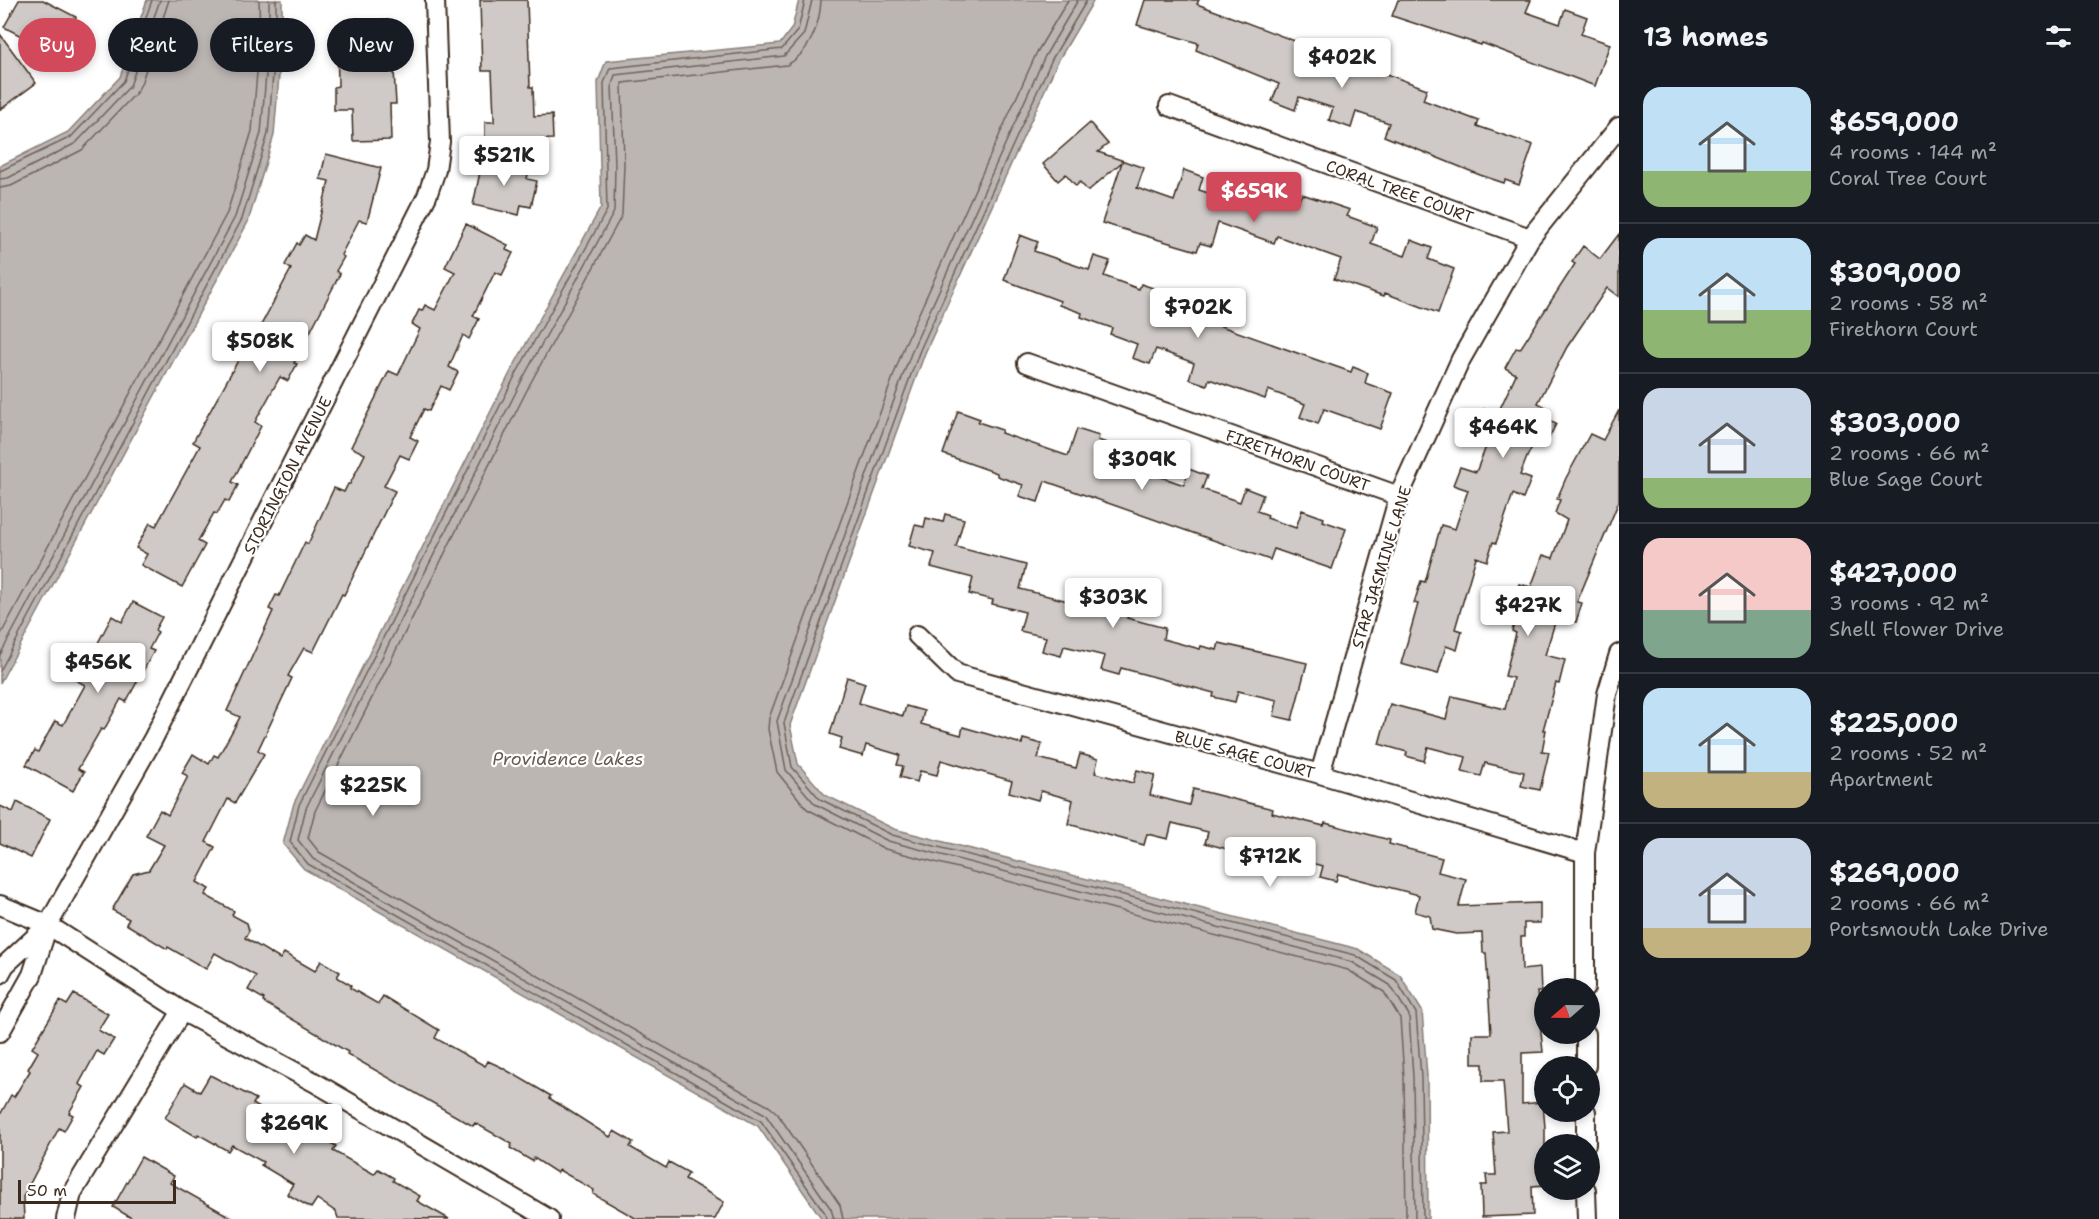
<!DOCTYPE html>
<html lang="en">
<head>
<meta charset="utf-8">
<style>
	body { margin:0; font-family:"Shantell Sans",sans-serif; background:#20242c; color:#f1f3f6; height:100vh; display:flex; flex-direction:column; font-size:22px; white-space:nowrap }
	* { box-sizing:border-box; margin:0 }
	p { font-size:20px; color:#9ea1a6 }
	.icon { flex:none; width:33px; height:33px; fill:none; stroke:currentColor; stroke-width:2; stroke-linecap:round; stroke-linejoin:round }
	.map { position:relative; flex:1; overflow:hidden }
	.side { display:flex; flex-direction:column; background:#171b24; width:480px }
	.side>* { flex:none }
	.banner { position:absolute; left:18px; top:18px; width:570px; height:54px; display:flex; gap:12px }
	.needle { width:39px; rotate:250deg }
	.fabs { position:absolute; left:1534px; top:978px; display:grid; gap:12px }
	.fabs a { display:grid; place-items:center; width:66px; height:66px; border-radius:50%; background:#171b24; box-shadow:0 3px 9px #0003; font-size:30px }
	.scale { position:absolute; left:18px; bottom:15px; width:158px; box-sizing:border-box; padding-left:6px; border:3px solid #3b2a1e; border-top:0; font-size:16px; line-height:21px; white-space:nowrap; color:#3b2a1e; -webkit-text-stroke:4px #fff; paint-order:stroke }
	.price { position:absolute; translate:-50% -51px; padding:0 14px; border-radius:6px; background:#fff; color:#222; font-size:20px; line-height:39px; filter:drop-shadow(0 2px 3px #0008) }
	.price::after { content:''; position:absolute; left:50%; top:36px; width:18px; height:14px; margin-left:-9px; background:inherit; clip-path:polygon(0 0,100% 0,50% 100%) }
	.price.active { background:#d1495b; color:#fff }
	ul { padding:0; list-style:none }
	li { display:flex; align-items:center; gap:18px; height:150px; padding:0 24px }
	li+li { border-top:2px solid #363941 }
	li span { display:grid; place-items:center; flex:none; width:168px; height:120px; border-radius:18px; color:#555 }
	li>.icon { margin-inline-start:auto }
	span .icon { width:72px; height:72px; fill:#fffc; stroke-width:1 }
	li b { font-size:26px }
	h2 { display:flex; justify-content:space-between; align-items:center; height:72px; padding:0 24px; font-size:26px }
	.tag { padding:0 21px; border-radius:27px; background:#171b24; box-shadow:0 3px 9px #0003; font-size:21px; line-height:54px }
	.tag.active { background:#d1495b; color:#fff }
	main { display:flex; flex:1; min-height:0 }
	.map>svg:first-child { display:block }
	.water { fill:#bcb6b3; stroke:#887e77; stroke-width:1.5 }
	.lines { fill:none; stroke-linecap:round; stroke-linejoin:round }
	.shore { stroke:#6f625a; stroke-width:1.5 }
	.building { fill:#cfcac7; stroke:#3b2a1e; stroke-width:1.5 }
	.minor-casing { stroke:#3b2a1e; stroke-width:22 }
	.minor { stroke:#fff; stroke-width:18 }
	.labels { text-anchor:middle; stroke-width:4.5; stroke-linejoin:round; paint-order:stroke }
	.street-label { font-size:16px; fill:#3b2a1e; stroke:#fff }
	.water-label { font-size:18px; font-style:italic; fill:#685b52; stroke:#fff }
</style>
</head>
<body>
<main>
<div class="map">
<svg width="1619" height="1219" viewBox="0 0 1619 1219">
	<rect width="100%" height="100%" fill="#fff"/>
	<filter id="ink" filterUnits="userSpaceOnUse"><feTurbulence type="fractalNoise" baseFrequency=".0167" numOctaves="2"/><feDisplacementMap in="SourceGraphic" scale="12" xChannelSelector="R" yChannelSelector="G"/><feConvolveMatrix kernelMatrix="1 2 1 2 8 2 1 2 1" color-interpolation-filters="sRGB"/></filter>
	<g filter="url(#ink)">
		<g class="water">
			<path d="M 147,0 L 282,0 L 282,39 L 274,135 L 248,222 L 0,683 L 0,166 L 68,132 L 120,77 Z"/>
			<path d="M 799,0 L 1094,0 L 1058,61 L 925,353 L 790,725 L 798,764 L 825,795 L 894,829 L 1358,949 L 1400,975 L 1422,1011 L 1427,1076 L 1428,1219 L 822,1219 L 758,1126 L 304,869 L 283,844 L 294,803 L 510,373 L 601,207 L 598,82 L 606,61 L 780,44 L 792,28 Z"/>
		</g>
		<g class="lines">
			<g class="shore">
				<path d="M 805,0 L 798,30 L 782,49 L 610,68 L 604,83 L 607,210 L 515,376 L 299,805 L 290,842 L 308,864 L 761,1121 L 825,1213 L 826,1219"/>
				<path d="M 812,0 L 804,34 L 784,56 L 615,75 L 612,85 L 615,165 L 614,212 L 522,380 L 306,808 L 298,840 L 313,859 L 765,1114 L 831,1209 L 834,1219"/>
				<path d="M 821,0 C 820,24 810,53 787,65 L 622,83 L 624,165 L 622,215 L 530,384 L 315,811 L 308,838 L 319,852 L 770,1107 L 777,1113 L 840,1205 L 843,1219"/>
				<path d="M 1068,0 L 1037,52 L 905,344 L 769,718 L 768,729 L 777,772 L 807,809 L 885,849 L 1348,970 L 1384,992 L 1400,1018 L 1404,1077 L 1406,1219"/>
				<path d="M 1078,0 L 1045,56 L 913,348 L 777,721 L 786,770 L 815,804 L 888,841 L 1352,962 L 1390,985 L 1409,1015 L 1413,1077 L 1415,1219"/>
				<path d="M 1087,0 L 1052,59 L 920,350 L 784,723 L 792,767 L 820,799 L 892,835 L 1355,955 L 1396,980 L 1416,1013 L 1421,1077 L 1423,1219"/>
				<path d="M 0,171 L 71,137 L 124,81 L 152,0"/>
				<path d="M 0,179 L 8,178 L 76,143 L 130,86 L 160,0"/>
				<path d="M 0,188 L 11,186 L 82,150 L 136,93 L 141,84 L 169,0"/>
				<path d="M 0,636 L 227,213 L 252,131 L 260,38 L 259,0"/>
				<path d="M 0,655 L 235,217 L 261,133 L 269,39 L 269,0"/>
				<path d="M 0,671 L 242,219 L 268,134 L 276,39 L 276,0"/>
			</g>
		</g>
		<g class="building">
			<path d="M 19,0 L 43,0 L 76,17 L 57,55 L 4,27 Z"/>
			<path d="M 480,0 L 527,0 L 530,87 L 533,87 L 534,116 L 552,115 L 553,139 L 485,142 L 485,122 L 494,122 L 494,117 L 492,71 L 482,71 Z"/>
			<path d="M 1145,0 L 1199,0 L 1197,4 L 1316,49 L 1315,52 L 1380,74 L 1381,72 L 1427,89 L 1423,100 L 1479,121 L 1477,126 L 1533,145 L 1519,185 L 1505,180 L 1504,183 L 1480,175 L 1384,136 L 1389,123 L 1356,112 L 1351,128 L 1329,120 L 1333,108 L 1299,97 L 1295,110 L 1272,101 L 1279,84 L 1196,50 L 1198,43 L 1137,25 Z"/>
			<path d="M 1398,0 L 1531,0 L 1526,12 L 1560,24 L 1565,9 L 1587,17 L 1581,34 L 1610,44 L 1595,86 L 1482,43 L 1481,45 L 1392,16 Z"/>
			<path d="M 391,20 L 396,104 L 390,104 L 391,140 L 353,141 L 352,110 L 334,110 L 334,87 L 338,86 L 337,34 L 344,34 L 344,21 Z"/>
			<path d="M 0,34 L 36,83 L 0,110 Z"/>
			<path d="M 1090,123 L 1108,144 L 1098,152 L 1144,168 L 1137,188 L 1174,201 L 1184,170 L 1203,177 L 1199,190 L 1236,202 L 1244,181 L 1299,200 L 1302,194 L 1350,210 L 1347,216 L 1377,227 L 1371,244 L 1405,256 L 1411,240 L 1432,248 L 1428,259 L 1454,269 L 1438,313 L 1385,293 L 1384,296 L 1334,279 L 1341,259 L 1277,236 L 1274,243 L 1218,223 L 1211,246 L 1200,243 L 1197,251 L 1102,223 L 1122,162 L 1088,191 L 1080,182 L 1076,186 L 1066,174 L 1058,181 L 1043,164 Z"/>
			<path d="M 326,154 L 381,168 L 367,222 L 359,220 L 341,255 L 344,257 L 336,271 L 340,274 L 294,363 L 297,364 L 288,381 L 280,377 L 255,422 L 261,426 L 232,482 L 238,485 L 229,502 L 225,500 L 217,514 L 214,513 L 198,541 L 205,545 L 182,587 L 141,565 L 147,554 L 136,548 L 150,523 L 156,526 L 200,446 L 193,442 L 250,339 L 253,340 L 291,269 L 285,265 L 297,243 L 299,245 L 305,235 L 314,240 L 329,181 L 320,179 Z"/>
			<path d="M 483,158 L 529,169 L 527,179 L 537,181 L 531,207 L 521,205 L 519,215 L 473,205 Z"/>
			<path d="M 466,224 L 508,245 L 506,250 L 513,253 L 502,275 L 495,272 L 473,316 L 479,319 L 469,339 L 463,335 L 449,367 L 458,372 L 449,390 L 441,386 L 429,411 L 424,409 L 410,437 L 418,441 L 409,459 L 400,455 L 384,486 L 395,491 L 344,595 L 342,594 L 313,652 L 304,648 L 288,676 L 292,678 L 258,750 L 264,754 L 235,803 L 228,799 L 206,842 L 215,847 L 197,882 L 209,889 L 205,895 L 234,911 L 232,915 L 247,923 L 249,931 L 245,938 L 280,959 L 284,953 L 315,971 L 321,961 L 340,972 L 337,977 L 351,985 L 350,988 L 378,1004 L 383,996 L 439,1030 L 435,1038 L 485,1066 L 488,1061 L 501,1067 L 551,1096 L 549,1098 L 610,1137 L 614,1131 L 633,1142 L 630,1147 L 666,1168 L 669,1162 L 689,1173 L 685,1179 L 724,1202 L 715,1219 L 637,1219 L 593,1194 L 594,1190 L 559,1170 L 557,1173 L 534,1158 L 532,1161 L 510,1148 L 512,1144 L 475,1123 L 473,1126 L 347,1054 L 348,1052 L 263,1002 L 264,999 L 248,990 L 256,976 L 215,953 L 206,969 L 168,947 L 167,949 L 126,924 L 129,919 L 112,910 L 133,874 L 149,870 L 164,845 L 146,836 L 160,810 L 168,815 L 188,776 L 182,773 L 193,754 L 209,764 L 214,755 L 218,757 L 240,717 L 227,711 L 273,611 L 269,609 L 276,595 L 279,596 L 305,542 L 308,544 L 334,488 L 344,492 L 348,484 L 350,484 L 365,454 L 351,447 L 389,371 L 398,375 L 420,329 L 412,324 L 419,310 L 422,311 L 425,305 L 435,310 L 455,272 L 445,267 Z"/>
			<path d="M 1619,234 L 1619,297 L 1607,288 L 1567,347 L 1538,403 L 1550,409 L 1545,419 L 1556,424 L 1547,442 L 1537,437 L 1527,457 L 1520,475 L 1531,479 L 1523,499 L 1513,494 L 1496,543 L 1493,542 L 1487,561 L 1476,557 L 1455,629 L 1462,631 L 1457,650 L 1446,646 L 1438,674 L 1401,664 L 1418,604 L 1414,603 L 1421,581 L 1425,582 L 1441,525 L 1455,529 L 1468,490 L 1453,485 L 1460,467 L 1476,472 L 1491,434 L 1476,426 L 1484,409 L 1497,415 L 1516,374 L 1505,368 L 1516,348 L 1520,349 L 1575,264 L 1572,262 L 1583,246 L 1600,259 Z"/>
			<path d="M 1020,235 L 1038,242 L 1034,251 L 1089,270 L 1094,256 L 1110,261 L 1104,276 L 1139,289 L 1141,284 L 1159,290 L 1155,301 L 1191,314 L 1194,306 L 1222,315 L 1218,325 L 1351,372 L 1353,367 L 1368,373 L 1365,383 L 1393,393 L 1380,429 L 1324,409 L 1318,424 L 1300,417 L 1305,404 L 1268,390 L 1265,399 L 1209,379 L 1207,385 L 1189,379 L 1194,363 L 1156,349 L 1150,364 L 1132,358 L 1137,344 L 1110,334 L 1112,328 L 1081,317 L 1082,313 L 1059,305 L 1060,301 L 1004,280 Z"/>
			<path d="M 1619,410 L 1619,501 L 1577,602 L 1582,603 L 1576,622 L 1557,616 L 1545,655 L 1565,660 L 1559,684 L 1556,683 L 1543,730 L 1546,730 L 1542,751 L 1549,752 L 1540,790 L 1521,786 L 1524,772 L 1485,763 L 1481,776 L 1462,772 L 1466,757 L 1428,747 L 1424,761 L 1406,756 L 1407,752 L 1379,744 L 1390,704 L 1446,719 L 1452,696 L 1505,709 L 1513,678 L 1505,676 L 1516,633 L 1512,631 L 1518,609 L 1509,607 L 1519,584 L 1531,587 L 1543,555 L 1553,558 L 1567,520 L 1555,513 L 1560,500 L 1557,499 L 1566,478 L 1590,434 L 1603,440 Z"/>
			<path d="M 958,411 L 980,419 L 978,422 L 1002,430 L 1001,433 L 1068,456 L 1077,429 L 1099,436 L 1098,440 L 1152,459 L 1147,472 L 1184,485 L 1189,469 L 1207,476 L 1202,489 L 1240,502 L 1245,488 L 1263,495 L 1257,511 L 1268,515 L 1267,518 L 1296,528 L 1302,510 L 1324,518 L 1323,521 L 1346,529 L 1332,569 L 1274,549 L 1270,560 L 1045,481 L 1038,502 L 1019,496 L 1023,485 L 997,476 L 997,473 L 943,454 Z"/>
			<path d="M 945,514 L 964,519 L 956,547 L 1026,565 L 1020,589 L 1088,606 L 1091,594 L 1122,602 L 1119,613 L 1128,616 L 1127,618 L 1165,628 L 1163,639 L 1200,649 L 1201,646 L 1217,650 L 1219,643 L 1307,663 L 1292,720 L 1274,716 L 1277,700 L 1238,691 L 1235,702 L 1213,697 L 1214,693 L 1121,668 L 1119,675 L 1101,670 L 1105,656 L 1064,646 L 1061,656 L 1042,651 L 1046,637 L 1020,631 L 1025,612 L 992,604 L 993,600 L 969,594 L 973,578 L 931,567 L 935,553 L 909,546 L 915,525 L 924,527 L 926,518 L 943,522 Z"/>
			<path d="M 133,602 L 162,617 L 155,630 L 158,632 L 149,649 L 154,651 L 126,702 L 121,699 L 104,730 L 101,729 L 78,769 L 84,772 L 73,791 L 26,765 L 35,750 L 38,752 L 55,721 L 63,725 L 85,685 L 70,677 L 81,656 L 89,660 L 112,616 L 122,622 Z"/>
			<path d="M 847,677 L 865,683 L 859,703 L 903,716 L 906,706 L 924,711 L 921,724 L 961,735 L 963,727 L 1022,744 L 1023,739 L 1042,744 L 1038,758 L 1076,768 L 1080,754 L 1098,759 L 1095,773 L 1133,783 L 1137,770 L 1155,775 L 1150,795 L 1189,805 L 1193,789 L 1273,809 L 1272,813 L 1324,826 L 1325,823 L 1390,840 L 1389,844 L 1442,858 L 1438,872 L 1466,879 L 1459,906 L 1540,903 L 1540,923 L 1524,923 L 1524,937 L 1521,937 L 1522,970 L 1540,968 L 1541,992 L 1537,992 L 1543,1052 L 1522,1053 L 1522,1104 L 1543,1102 L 1545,1128 L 1545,1185 L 1532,1186 L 1533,1215 L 1482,1217 L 1481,1185 L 1487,1185 L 1486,1175 L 1496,1175 L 1493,1132 L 1507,1131 L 1503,1081 L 1483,1081 L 1483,1064 L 1472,1064 L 1472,1034 L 1491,1034 L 1486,953 L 1483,953 L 1482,933 L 1456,934 L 1432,929 L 1430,916 L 1415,912 L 1419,895 L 1338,874 L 1336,881 L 1320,877 L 1323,866 L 1286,857 L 1285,860 L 1269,855 L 1267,860 L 1205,843 L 1208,832 L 1172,823 L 1168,839 L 1147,834 L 1144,845 L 1068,824 L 1073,800 L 1041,791 L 1038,800 L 1009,792 L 1012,781 L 941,760 L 937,775 L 920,771 L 917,782 L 900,777 L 903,766 L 897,765 L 900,755 L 866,745 L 863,756 L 839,749 L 842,738 L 830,734 Z"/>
			<path d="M 17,802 L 50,819 L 31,858 L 0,843 L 0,806 L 13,812 Z"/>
			<path d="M 74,994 L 108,1014 L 98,1030 L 114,1039 L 104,1055 L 97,1051 L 79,1084 L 84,1087 L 69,1113 L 73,1115 L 64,1131 L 59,1128 L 23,1197 L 24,1219 L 0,1219 L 0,1115 L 11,1095 L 14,1097 L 30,1071 L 28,1069 L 38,1052 L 32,1048 L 60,1001 L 67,1005 Z"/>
			<path d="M 210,1075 L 256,1099 L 253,1104 L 291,1127 L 294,1122 L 336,1146 L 333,1151 L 374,1174 L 378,1169 L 394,1178 L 393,1181 L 420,1196 L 417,1201 L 449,1219 L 338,1218 L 336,1212 L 317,1199 L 311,1208 L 287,1194 L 293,1184 L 261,1165 L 263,1162 L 232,1145 L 228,1151 L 198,1134 L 197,1137 L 165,1118 L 185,1083 L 200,1092 Z"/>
			<path d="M 141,1157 L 174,1176 L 170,1183 L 234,1219 L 133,1219 L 113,1207 Z"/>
		</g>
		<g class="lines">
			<defs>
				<g id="minor">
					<path d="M 1169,106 L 1530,238"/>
					<path d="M 1027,363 L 1399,496"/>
					<path d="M 917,635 L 957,674 L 1320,774 L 1585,853"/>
					<path d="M 1320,774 L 1399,496 L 1461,359 L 1530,238 L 1619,127"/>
					<path d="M 0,905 L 48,925 L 182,1011"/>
					<path d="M 0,974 L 5,965 L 47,926"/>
					<path d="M 1585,988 L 1585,853 L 1607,694 L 1619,654"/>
					<path d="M 0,1032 L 32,975 L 48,925 L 153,739 L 427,196 L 436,170 L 440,142 L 435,0"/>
					<path d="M 1586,1034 L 1586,1066"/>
					<path d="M 1586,1112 L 1586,1144"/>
					<path d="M 1586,1190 L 1587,1219"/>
					<path d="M 66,1219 L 72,1193 L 182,1011 L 314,1082 L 549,1219"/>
				</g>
			</defs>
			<use href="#minor" class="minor-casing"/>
			<use href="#minor" class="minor"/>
		</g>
	</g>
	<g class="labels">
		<g class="street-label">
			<text transform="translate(1400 191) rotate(20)" y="6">CORAL TREE COURT</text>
			<text transform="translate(1298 460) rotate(20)" y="6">FIRETHORN COURT</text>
			<text transform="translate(287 475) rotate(-63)" y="6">STORINGTON AVENUE</text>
			<text transform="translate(1381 567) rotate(-73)" y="6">STAR JASMINE LANE</text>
			<text transform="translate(1245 754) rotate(15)" y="6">BLUE SAGE COURT</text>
		</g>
		<g class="water-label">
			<text x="568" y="765">Providence Lakes</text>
		</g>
	</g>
</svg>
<div class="fabs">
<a><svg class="needle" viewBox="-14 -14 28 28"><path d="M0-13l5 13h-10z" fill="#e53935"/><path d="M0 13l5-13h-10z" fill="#9ea1a6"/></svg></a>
<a><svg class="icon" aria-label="locate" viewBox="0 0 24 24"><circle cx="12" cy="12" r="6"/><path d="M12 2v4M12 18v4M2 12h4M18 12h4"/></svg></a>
<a><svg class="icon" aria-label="layers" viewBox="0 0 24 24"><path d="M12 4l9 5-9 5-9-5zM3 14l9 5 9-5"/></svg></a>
</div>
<div class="scale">50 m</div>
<b class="price" style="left:1342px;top:89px">$402K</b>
<b class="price" style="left:504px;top:187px">$521K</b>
<b class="price active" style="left:1254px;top:223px">$659K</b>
<b class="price" style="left:1198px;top:339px">$702K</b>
<b class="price" style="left:260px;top:373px">$508K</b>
<b class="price" style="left:1503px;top:459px">$464K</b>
<b class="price" style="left:1142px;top:491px">$309K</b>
<b class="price" style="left:1113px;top:629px">$303K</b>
<b class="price" style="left:1528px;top:637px">$427K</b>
<b class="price" style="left:98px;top:694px">$456K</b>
<b class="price" style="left:373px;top:817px">$225K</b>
<b class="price" style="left:1270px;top:888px">$712K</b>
<b class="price" style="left:294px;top:1155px">$269K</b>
<div class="banner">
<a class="tag active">Buy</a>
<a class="tag">Rent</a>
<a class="tag">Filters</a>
<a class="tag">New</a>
</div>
</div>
<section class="side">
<h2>13 homes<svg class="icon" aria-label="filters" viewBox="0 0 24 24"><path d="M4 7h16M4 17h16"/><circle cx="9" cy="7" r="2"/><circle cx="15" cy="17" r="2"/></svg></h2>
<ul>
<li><span style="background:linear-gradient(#bfe0f5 70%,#8fb573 0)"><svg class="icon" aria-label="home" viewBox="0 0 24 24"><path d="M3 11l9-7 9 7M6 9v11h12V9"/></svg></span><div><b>$659,000</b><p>4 rooms · 144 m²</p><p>Coral Tree Court</p></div></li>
<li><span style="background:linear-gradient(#bfe0f5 60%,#8fb573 0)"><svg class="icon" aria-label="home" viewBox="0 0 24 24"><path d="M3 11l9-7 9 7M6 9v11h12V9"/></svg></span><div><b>$309,000</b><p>2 rooms · 58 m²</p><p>Firethorn Court</p></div></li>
<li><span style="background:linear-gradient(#c9d6e8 75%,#8fb573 0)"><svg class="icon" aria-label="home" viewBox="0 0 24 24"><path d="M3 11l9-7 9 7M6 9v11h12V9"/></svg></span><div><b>$303,000</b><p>2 rooms · 66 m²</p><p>Blue Sage Court</p></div></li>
<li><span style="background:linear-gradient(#f6c9c9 60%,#7fa58c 0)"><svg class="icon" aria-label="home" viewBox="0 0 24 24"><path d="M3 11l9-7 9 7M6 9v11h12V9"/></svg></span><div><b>$427,000</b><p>3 rooms · 92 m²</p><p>Shell Flower Drive</p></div></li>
<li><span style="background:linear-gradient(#bfe0f5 70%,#c2b280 0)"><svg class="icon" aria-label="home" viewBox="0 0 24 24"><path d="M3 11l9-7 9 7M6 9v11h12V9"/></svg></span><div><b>$225,000</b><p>2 rooms · 52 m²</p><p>Apartment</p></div></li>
<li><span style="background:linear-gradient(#c9d6e8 75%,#c2b280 0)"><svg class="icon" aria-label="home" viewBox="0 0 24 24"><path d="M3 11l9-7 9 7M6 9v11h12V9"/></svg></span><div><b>$269,000</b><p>2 rooms · 66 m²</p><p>Portsmouth Lake Drive</p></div></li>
</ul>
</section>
</main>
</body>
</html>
